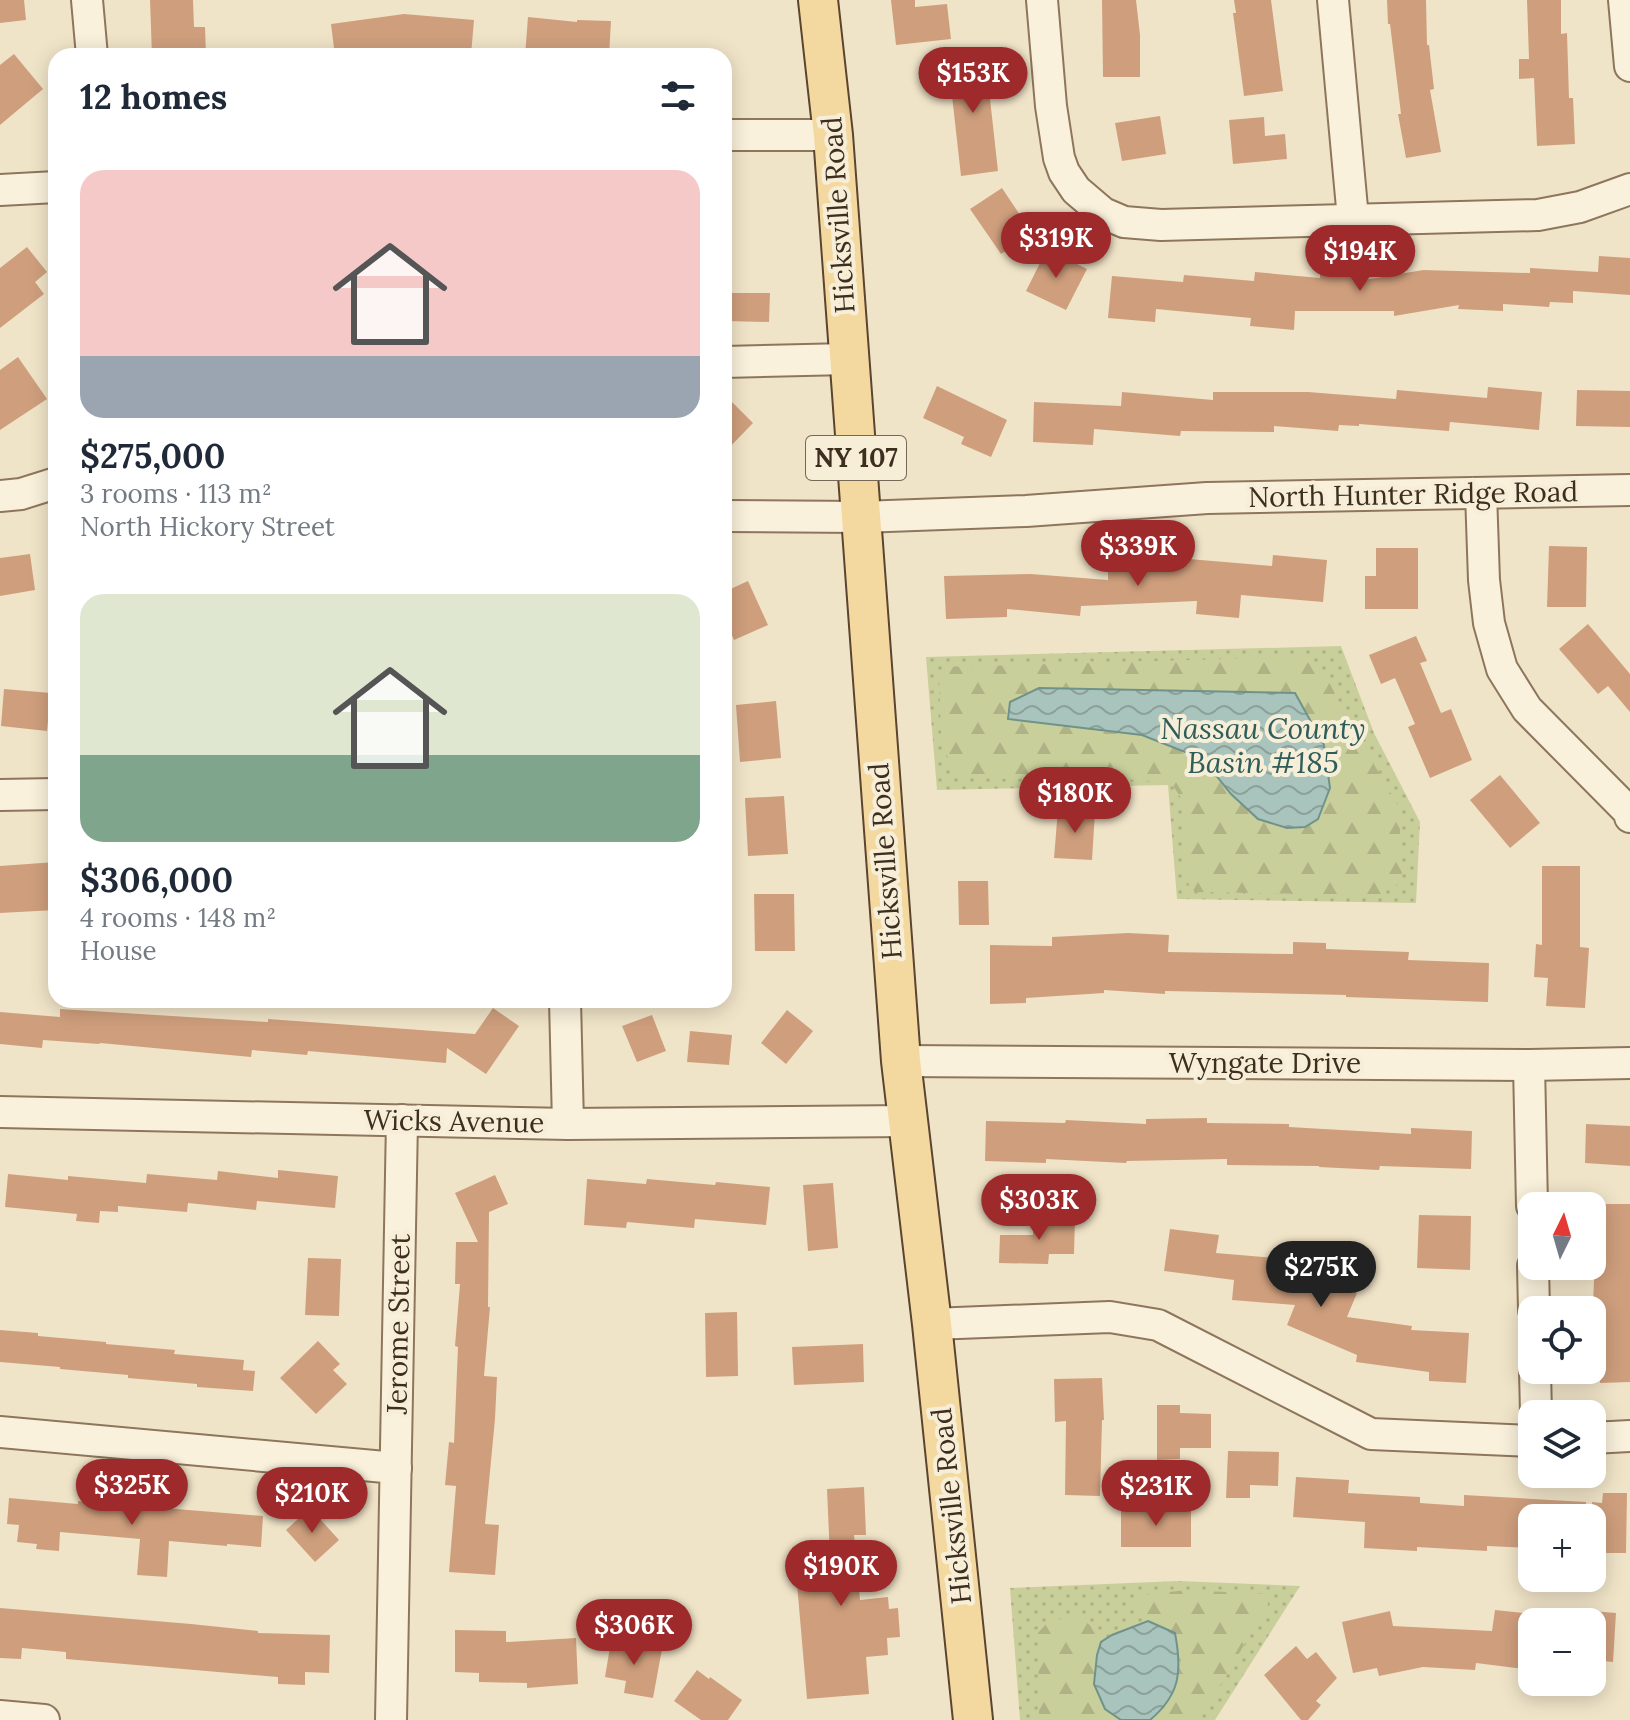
<!DOCTYPE html>
<html lang="en">
<head>
<meta charset="utf-8">
<style>
	body { margin:0; font-family:Lora,serif; background:#f6f6f7; color:#1f2937; height:100vh; display:flex; flex-direction:column; font-size:30px; white-space:nowrap }
	* { box-sizing:border-box; margin:0 }
	p { font-size:26px; color:#747a83 }
	.icon { flex:none; width:44px; height:44px; fill:none; stroke:currentColor; stroke-width:2; stroke-linecap:round; stroke-linejoin:round }
	.map { position:relative; flex:1; overflow:hidden }
	.panel { position:absolute; left:48px; top:48px; width:684px; height:960px; display:flex; flex-direction:column; background:#fff; border-radius:24px; box-shadow:0 4px 20px #0003 }
	.panel>* { flex:none }
	.needle { width:52px; rotate:5deg }
	.controls { position:absolute; left:1518px; top:1192px; display:grid; gap:16px }
	.controls a { display:grid; place-items:center; width:88px; height:88px; border-radius:16px; background:#fff; box-shadow:0 4px 20px #0003; font-size:40px }
	.price { position:absolute; translate:-50% -68px; padding:0 18px; border-radius:28px; background:#9e2a2b; color:#fff; font-size:26px; line-height:52px; filter:drop-shadow(0 2px 4px #0008) }
	.price::after { content:''; position:absolute; left:50%; top:48px; width:24px; height:18px; margin-left:-12px; background:inherit; clip-path:polygon(0 0,100% 0,50% 100%) }
	.price.on { background:#222; color:#fff }
	ul { padding:0; list-style:none }
	li { display:grid; align-content:center; gap:16px; height:424px; padding:0 32px }
	li span { display:grid; place-items:center; height:248px; border-radius:24px; color:#555 }
	li>.icon { margin-inline-start:auto }
	span .icon { width:144px; height:144px; fill:#fffc; stroke-width:1 }
	li b { font-size:34px }
	h2 { display:flex; justify-content:space-between; align-items:center; height:96px; padding:0 32px; font-size:34px }
	.map>svg:first-child { display:block }
	.grass { fill:url(#grass-dots) }
	.forest { fill:url(#forest-firs); fill-rule:evenodd }
	.water { fill:url(#water-waves); stroke:#6f938a; stroke-width:2 }
	.building { fill:#cf9f7d }
	.lines { fill:none; stroke-linecap:round; stroke-linejoin:round }
	.minor-casing { stroke:#8d765c; stroke-width:34 }
	.major-casing { stroke:#5b4430; stroke-width:42 }
	.minor { stroke:#faf1dc; stroke-width:30 }
	.major { stroke:#f3d9a0; stroke-width:38 }
	.labels { text-anchor:middle; stroke-width:8; stroke-linejoin:round; paint-order:stroke }
	.shield { fill:#f7eed8; stroke:#756857; stroke-width:2 }
	.shield-label { font-size:26px; font-weight:bold; fill:#3d2e20 }
	.street-label { font-size:28px; fill:#3d2e20; stroke:#f7eed8 }
	.water-label { font-size:30px; font-style:italic; fill:#2f5d5a; stroke:#f7eed8 }
</style>
</head>
<body>
<div class="map">
<svg width="1630" height="1720" viewBox="0 0 1630 1720">
	<defs>
		<pattern id="grass-dots" width="8" height="8" patternUnits="userSpaceOnUse" patternTransform="scale(2)"><rect width="8" height="8" fill="#c9cf9b"/><path d="M2 2h.1M6 6h.1" fill="none" stroke="#aeb285" stroke-width="1.8" stroke-linecap="round"/></pattern>
		<pattern id="forest-firs" width="22" height="20" patternUnits="userSpaceOnUse" patternTransform="scale(2)"><rect width="22" height="20" fill="#c9cf9b"/><path d="M5 1l3.5 6h-7zM16 11l3.5 6h-7z" fill="#aeb285"/></pattern>
		<pattern id="water-waves" width="16" height="10" patternUnits="userSpaceOnUse" patternTransform="scale(2)"><rect width="16" height="10" fill="#a9c4bc"/><path d="M0 5q4-4 8 0t8 0" fill="none" stroke="#8ba098"/></pattern>
	</defs>
	<rect width="100%" height="100%" fill="#f0e4c8"/>
	<g class="grass">
		<path d="M 1341,646 L 1374,733 L 1420,822 L 1416,903 L 1177,899 L 1168,785 L 937,790 L 926,657 Z"/>
		<path d="M 1178,1581 L 1300,1586 L 1215,1720 L 1020,1720 L 1010,1588 Z"/>
	</g>
	<g class="forest">
		<path d="M 1301,657 L 1327,678 L 1349,722 L 1399,807 L 1402,882 L 1378,895 L 1195,892 L 1183,877 L 1184,802 L 1173,786 L 1144,780 L 960,778 L 949,763 L 941,731 L 939,677 L 949,667 ZM 1060,727 L 1324,745 L 1231,794 L 1203,759 L 1142,735 Z"/>
		<path d="M 1186,1590 L 1267,1594 L 1268,1604 L 1200,1720 L 1150,1720 L 1165,1707 L 1174,1688 L 1181,1662 L 1175,1633 C 1158,1625 1143,1620 1130,1606 L 1137,1596 Z"/>
		<path d="M 1077,1614 L 1093,1628 L 1101,1642 L 1097,1655 L 1105,1709 L 1121,1720 L 1039,1720 L 1038,1633 L 1047,1623 Z"/>
	</g>
	<g class="water">
		<path d="M 1039,688 L 1295,693 L 1324,745 L 1330,788 L 1318,819 L 1305,827 L 1287,828 L 1258,819 L 1231,794 L 1203,759 L 1142,735 L 1008,719 L 1010,702 Z"/>
		<path d="M 1148,1621 L 1175,1633 C 1182,1670 1181,1694 1150,1720 L 1121,1720 L 1105,1709 L 1094,1684 L 1097,1655 L 1101,1642 L 1112,1635 Z"/>
	</g>
	<g class="building">
		<path d="M 0,0 L 24,0 L 26,20 L 0,23 Z"/>
		<path d="M 150,0 L 193,0 L 194,27 L 205,27 L 206,56 L 152,56 Z"/>
		<path d="M 891,0 L 915,0 L 915,7 L 947,4 L 951,39 L 896,45 Z"/>
		<path d="M 1102,0 L 1136,0 L 1140,35 L 1140,77 L 1103,77 Z"/>
		<path d="M 1234,0 L 1271,0 L 1283,91 L 1244,96 L 1233,13 L 1236,13 Z"/>
		<path d="M 1387,0 L 1426,0 L 1427,45 L 1429,45 L 1434,89 L 1430,90 L 1441,152 L 1406,158 L 1398,114 L 1401,114 L 1390,24 L 1388,24 Z"/>
		<path d="M 1527,0 L 1561,0 L 1561,34 L 1567,33 L 1569,98 L 1573,98 L 1575,144 L 1537,146 L 1534,78 L 1519,79 L 1519,59 L 1529,59 Z"/>
		<path d="M 404,14 L 474,20 L 471,55 L 407,49 L 357,56 L 335,56 L 331,24 Z"/>
		<path d="M 528,17 L 577,22 L 577,20 L 611,21 L 609,56 L 525,56 Z"/>
		<path d="M 14,54 L 43,89 L 0,125 L 0,65 Z"/>
		<path d="M 987,55 L 992,99 L 990,99 L 998,171 L 961,176 L 948,60 Z"/>
		<path d="M 1160,116 L 1166,154 L 1122,161 L 1115,123 Z"/>
		<path d="M 1264,117 L 1265,136 L 1285,134 L 1287,159 L 1233,164 L 1229,120 Z"/>
		<path d="M 1002,188 L 1032,233 L 1001,254 L 970,209 Z"/>
		<path d="M 27,247 L 47,272 L 35,282 L 44,294 L 0,328 L 0,268 Z"/>
		<path d="M 1047,249 L 1087,269 L 1066,310 L 1026,291 Z"/>
		<path d="M 1599,256 L 1630,258 L 1630,295 L 1573,291 L 1573,303 L 1550,302 L 1549,307 L 1503,304 L 1503,311 L 1458,309 L 1459,305 L 1394,316 L 1394,311 L 1295,311 L 1294,330 L 1250,326 L 1251,318 L 1156,309 L 1155,322 L 1108,318 L 1112,276 L 1183,282 L 1184,275 L 1254,281 L 1255,272 L 1320,278 L 1320,273 L 1365,274 L 1365,280 L 1423,270 L 1530,273 L 1530,268 L 1598,272 Z"/>
		<path d="M 727,293 L 770,293 L 769,322 L 727,321 Z"/>
		<path d="M 18,357 L 47,399 L 0,430 L 0,370 Z"/>
		<path d="M 937,386 L 1007,420 L 991,457 L 961,444 L 964,437 L 923,418 Z"/>
		<path d="M 1488,387 L 1542,392 L 1539,430 L 1450,422 L 1449,431 L 1359,424 L 1359,426 L 1339,425 L 1338,431 L 1274,426 L 1274,432 L 1181,431 L 1180,436 L 1094,429 L 1093,445 L 1033,442 L 1034,402 L 1121,406 L 1122,392 L 1213,400 L 1213,392 L 1308,392 L 1396,399 L 1397,390 L 1487,398 Z"/>
		<path d="M 1577,390 L 1630,391 L 1630,427 L 1576,426 Z"/>
		<path d="M 724,394 L 753,423 L 724,453 Z"/>
		<path d="M 1549,546 L 1587,547 L 1586,607 L 1547,607 Z"/>
		<path d="M 1376,548 L 1418,548 L 1418,609 L 1365,609 L 1365,576 L 1376,576 Z"/>
		<path d="M 30,554 L 35,590 L 0,596 L 0,558 Z"/>
		<path d="M 1273,555 L 1327,560 L 1323,602 L 1241,595 L 1239,618 L 1196,614 L 1197,601 L 1081,606 L 1080,616 L 1007,609 L 1007,617 L 946,619 L 944,576 L 1031,574 L 1108,580 L 1108,567 L 1188,565 L 1189,559 L 1272,566 Z"/>
		<path d="M 748,581 L 768,625 L 734,640 L 724,616 L 724,592 Z"/>
		<path d="M 1588,624 L 1630,674 L 1630,712 L 1608,686 L 1598,694 L 1559,649 Z"/>
		<path d="M 1416,636 L 1427,661 L 1420,663 L 1441,713 L 1451,709 L 1472,760 L 1430,778 L 1408,727 L 1415,724 L 1395,678 L 1381,684 L 1369,655 Z"/>
		<path d="M 4,689 L 51,693 L 47,731 L 1,726 Z"/>
		<path d="M 776,701 L 781,758 L 740,762 L 736,705 Z"/>
		<path d="M 1500,775 L 1540,823 L 1510,848 L 1470,800 Z"/>
		<path d="M 784,796 L 788,854 L 748,856 L 745,798 Z"/>
		<path d="M 1058,809 L 1095,812 L 1092,860 L 1054,858 Z"/>
		<path d="M 56,862 L 56,910 L 0,913 L 0,866 Z"/>
		<path d="M 1542,866 L 1580,866 L 1580,947 L 1589,948 L 1585,1008 L 1546,1006 L 1548,978 L 1534,977 L 1536,944 L 1542,945 Z"/>
		<path d="M 958,881 L 988,881 L 989,925 L 959,925 Z"/>
		<path d="M 754,894 L 794,894 L 795,951 L 755,951 Z"/>
		<path d="M 1128,933 L 1169,935 L 1168,952 L 1293,954 L 1293,942 L 1326,943 L 1326,949 L 1409,952 L 1408,960 L 1489,963 L 1488,1002 L 1346,997 L 1346,995 L 1165,991 L 1165,994 L 1104,990 L 1104,993 L 1026,998 L 1026,1003 L 990,1004 L 990,945 L 1052,946 L 1052,937 Z"/>
		<path d="M 493,1008 L 519,1026 L 486,1074 L 447,1048 L 446,1063 L 308,1051 L 307,1055 L 252,1050 L 251,1057 L 100,1043 L 99,1044 L 43,1040 L 42,1048 L 0,1044 L 0,1012 L 60,1017 L 60,1009 L 268,1022 L 268,1019 L 475,1034 Z"/>
		<path d="M 787,1010 L 813,1031 L 786,1064 L 761,1043 Z"/>
		<path d="M 652,1015 L 666,1051 L 637,1062 L 622,1026 Z"/>
		<path d="M 690,1031 L 732,1035 L 729,1065 L 687,1062 Z"/>
		<path d="M 1207,1118 L 1207,1123 L 1289,1124 L 1289,1127 L 1411,1134 L 1411,1128 L 1472,1131 L 1471,1169 L 1380,1166 L 1379,1170 L 1319,1167 L 1319,1166 L 1227,1165 L 1227,1159 L 1127,1161 L 1126,1163 L 1046,1159 L 1046,1163 L 985,1161 L 986,1121 L 1065,1123 L 1066,1120 L 1146,1124 L 1146,1119 Z"/>
		<path d="M 1586,1124 L 1630,1126 L 1630,1166 L 1585,1163 Z"/>
		<path d="M 278,1170 L 338,1176 L 335,1208 L 257,1201 L 256,1210 L 188,1203 L 187,1212 L 118,1206 L 118,1212 L 100,1211 L 99,1223 L 76,1221 L 77,1214 L 5,1207 L 8,1174 L 68,1180 L 68,1176 L 146,1183 L 147,1174 L 217,1180 L 218,1171 L 278,1178 Z"/>
		<path d="M 495,1175 L 508,1204 L 489,1212 L 488,1307 L 490,1307 L 484,1376 L 497,1377 L 495,1419 L 485,1524 L 499,1525 L 495,1575 L 449,1572 L 456,1486 L 445,1485 L 449,1442 L 454,1443 L 458,1347 L 455,1346 L 460,1284 L 455,1284 L 456,1242 L 478,1242 L 455,1193 Z"/>
		<path d="M 587,1179 L 646,1184 L 647,1179 L 715,1185 L 716,1182 L 770,1187 L 766,1225 L 695,1219 L 694,1228 L 627,1222 L 626,1228 L 584,1225 Z"/>
		<path d="M 833,1183 L 838,1248 L 808,1251 L 803,1185 Z"/>
		<path d="M 1592,1204 L 1630,1204 L 1630,1382 L 1600,1383 L 1598,1327 L 1592,1327 L 1595,1258 L 1592,1258 Z"/>
		<path d="M 1419,1215 L 1471,1216 L 1470,1270 L 1417,1268 Z"/>
		<path d="M 1033,1218 L 1075,1218 L 1074,1254 L 1049,1254 L 1048,1264 L 999,1263 L 1000,1235 L 1033,1235 Z"/>
		<path d="M 1170,1229 L 1219,1235 L 1216,1253 L 1288,1259 L 1288,1264 L 1357,1293 L 1347,1317 L 1412,1326 L 1411,1330 L 1469,1333 L 1466,1383 L 1429,1381 L 1429,1372 L 1356,1362 L 1357,1355 L 1287,1325 L 1295,1305 L 1232,1300 L 1234,1280 L 1164,1271 Z"/>
		<path d="M 308,1258 L 341,1259 L 339,1316 L 305,1315 Z"/>
		<path d="M 737,1312 L 738,1376 L 706,1377 L 705,1313 Z"/>
		<path d="M 0,1330 L 38,1333 L 38,1336 L 106,1342 L 106,1344 L 175,1350 L 174,1354 L 244,1360 L 243,1370 L 255,1371 L 253,1391 L 197,1387 L 197,1384 L 128,1378 L 128,1375 L 60,1369 L 60,1367 L 0,1362 Z"/>
		<path d="M 318,1341 L 340,1364 L 333,1370 L 347,1384 L 316,1414 L 280,1378 Z"/>
		<path d="M 863,1344 L 864,1382 L 794,1385 L 792,1347 Z"/>
		<path d="M 1102,1378 L 1104,1420 L 1102,1420 L 1100,1496 L 1065,1495 L 1066,1421 L 1055,1422 L 1054,1379 Z"/>
		<path d="M 1157,1405 L 1180,1405 L 1180,1413 L 1211,1414 L 1211,1448 L 1180,1448 L 1180,1459 L 1157,1460 Z"/>
		<path d="M 1228,1451 L 1279,1452 L 1278,1486 L 1250,1485 L 1250,1498 L 1226,1498 Z"/>
		<path d="M 1296,1477 L 1349,1480 L 1348,1493 L 1420,1497 L 1420,1503 L 1464,1506 L 1464,1495 L 1586,1502 L 1586,1518 L 1532,1518 L 1532,1548 L 1487,1546 L 1487,1551 L 1417,1547 L 1417,1551 L 1364,1548 L 1365,1522 L 1293,1517 Z"/>
		<path d="M 864,1487 L 866,1535 L 854,1535 L 860,1600 L 888,1597 L 889,1609 L 898,1608 L 900,1637 L 887,1638 L 888,1655 L 866,1657 L 869,1694 L 807,1699 L 795,1561 L 830,1558 L 827,1489 Z"/>
		<path d="M 1603,1493 L 1627,1493 L 1626,1553 L 1592,1553 L 1592,1502 L 1602,1503 Z"/>
		<path d="M 9,1498 L 78,1504 L 78,1501 L 263,1516 L 261,1547 L 227,1544 L 227,1546 L 169,1541 L 167,1577 L 137,1575 L 140,1539 L 60,1532 L 59,1551 L 36,1549 L 37,1544 L 17,1542 L 19,1525 L 7,1524 Z"/>
		<path d="M 310,1508 L 339,1540 L 315,1562 L 286,1530 Z"/>
		<path d="M 1191,1509 L 1191,1547 L 1121,1547 L 1121,1510 Z"/>
		<path d="M 0,1608 L 191,1624 L 258,1631 L 258,1633 L 330,1635 L 329,1673 L 305,1672 L 305,1685 L 278,1684 L 278,1677 L 66,1659 L 66,1652 L 22,1648 L 21,1659 L 0,1658 Z"/>
		<path d="M 1495,1610 L 1532,1614 L 1532,1670 L 1476,1663 L 1475,1670 L 1423,1667 L 1379,1676 L 1377,1668 L 1353,1673 L 1342,1622 L 1390,1611 L 1393,1626 L 1492,1631 Z"/>
		<path d="M 1592,1611 L 1616,1613 L 1613,1662 L 1592,1660 Z"/>
		<path d="M 455,1630 L 506,1631 L 506,1642 L 576,1638 L 578,1684 L 527,1688 L 527,1683 L 479,1682 L 479,1673 L 455,1672 Z"/>
		<path d="M 611,1641 L 662,1649 L 653,1698 L 624,1693 L 626,1681 L 605,1677 Z"/>
		<path d="M 1296,1646 L 1307,1659 L 1316,1652 L 1337,1678 L 1316,1701 L 1321,1705 L 1308,1720 L 1301,1720 L 1264,1675 Z"/>
		<path d="M 697,1670 L 709,1679 L 710,1677 L 742,1700 L 728,1720 L 701,1720 L 674,1701 Z"/>
	</g>
	<g class="lines">
		<defs>
			<g id="minor">
				<path d="M 87,0 L 92,56"/>
				<path d="M 1042,0 L 1051,106 L 1059,158 L 1064,172 L 1076,190 L 1103,213 L 1124,222 L 1161,225 L 1538,215 L 1580,207 L 1630,189"/>
				<path d="M 1333,0 L 1353,219"/>
				<path d="M 1624,0 L 1630,66"/>
				<path d="M 724,135 L 833,135"/>
				<path d="M 0,190 L 56,187"/>
				<path d="M 724,362 L 848,359"/>
				<path d="M 1481,493 L 1484,580 L 1489,623 L 1502,669 L 1527,709 L 1629,812 L 1630,817"/>
				<path d="M 0,496 L 21,494 L 56,483"/>
				<path d="M 724,516 L 861,517 L 1026,511 L 1207,498 L 1630,490"/>
				<path d="M 0,795 L 56,794"/>
				<path d="M 565,1000 L 568,1124"/>
				<path d="M 901,1061 L 1529,1065 L 1630,1063"/>
				<path d="M 1529,1065 L 1532,1206"/>
				<path d="M 0,1112 L 568,1124 L 908,1121"/>
				<path d="M 1533,1266 L 1534,1310"/>
				<path d="M 932,1324 L 1110,1317 L 1158,1325 L 1371,1434 L 1532,1441"/>
				<path d="M 1535,1370 L 1536,1414"/>
				<path d="M 0,1432 L 396,1468"/>
				<path d="M 1592,1438 L 1630,1436"/>
				<path d="M 0,1716 L 44,1720"/>
				<path d="M 391,1720 L 402,1120"/>
			</g>
			<path id="major" d="M 818,0 L 833,135 L 901,1061 L 932,1324 L 973,1720"/>
		</defs>
		<use href="#minor" class="minor-casing"/>
		<use href="#major" class="major-casing"/>
		<use href="#minor" class="minor"/>
		<use href="#major" class="major"/>
	</g>
	<g class="labels">
		<rect class="shield" x="806" y="436" width="100" height="44" rx="6"/>
		<g class="shield-label">
			<text x="856" y="467">NY 107</text>
		</g>
		<g class="street-label">
			<text transform="translate(838 215) rotate(-94)" y="10">Hicksville Road</text>
			<text transform="translate(1413 494) rotate(-1)" y="10">North Hunter Ridge Road</text>
			<text transform="translate(885 861) rotate(-94)" y="10">Hicksville Road</text>
			<text x="1265" y="1073">Wyngate Drive</text>
			<text transform="translate(454 1121) rotate(1)" y="10">Wicks Avenue</text>
			<text transform="translate(398 1324) rotate(-89)" y="10">Jerome Street</text>
			<text transform="translate(951 1506) rotate(-96)" y="10">Hicksville Road</text>
		</g>
		<g class="water-label">
			<text x="1263" y="739">Nassau County<tspan x="1263" dy="34">Basin #185</tspan></text>
		</g>
	</g>
</svg>
<div class="controls">
<a><svg class="needle" viewBox="-14 -14 28 28"><path d="M0-13l5 13h-10z" fill="#e53935"/><path d="M0 13l5-13h-10z" fill="#747a83"/></svg></a>
<a><svg class="icon" aria-label="locate" viewBox="0 0 24 24"><circle cx="12" cy="12" r="6"/><path d="M12 2v4M12 18v4M2 12h4M18 12h4"/></svg></a>
<a><svg class="icon" aria-label="layers" viewBox="0 0 24 24"><path d="M12 4l9 5-9 5-9-5zM3 14l9 5 9-5"/></svg></a>
<a>+</a>
<a>−</a>
</div>
<b class="price" style="left:973px;top:115px">$153K</b>
<b class="price" style="left:1056px;top:280px">$319K</b>
<b class="price" style="left:1360px;top:293px">$194K</b>
<b class="price" style="left:1138px;top:588px">$339K</b>
<b class="price" style="left:1075px;top:835px">$180K</b>
<b class="price" style="left:1039px;top:1242px">$303K</b>
<b class="price on" style="left:1321px;top:1309px">$275K</b>
<b class="price" style="left:132px;top:1527px">$325K</b>
<b class="price" style="left:1156px;top:1528px">$231K</b>
<b class="price" style="left:312px;top:1535px">$210K</b>
<b class="price" style="left:841px;top:1608px">$190K</b>
<b class="price" style="left:634px;top:1667px">$306K</b>
<section class="panel">
<h2>12 homes<svg class="icon" aria-label="filters" viewBox="0 0 24 24"><path d="M4 7h16M4 17h16"/><circle cx="9" cy="7" r="2"/><circle cx="15" cy="17" r="2"/></svg></h2>
<ul>
<li><span style="background:linear-gradient(#f6c9c9 75%,#9aa5b1 0)"><svg class="icon" aria-label="home" viewBox="0 0 24 24"><path d="M3 11l9-7 9 7M6 9v11h12V9"/></svg></span><div><b>$275,000</b><p>3 rooms · 113 m²</p><p>North Hickory Street</p></div></li>
<li><span style="background:linear-gradient(#dfe7d0 65%,#7fa58c 0)"><svg class="icon" aria-label="home" viewBox="0 0 24 24"><path d="M3 11l9-7 9 7M6 9v11h12V9"/></svg></span><div><b>$306,000</b><p>4 rooms · 148 m²</p><p>House</p></div></li>
</ul>
</section>
</div>
</body>
</html>
